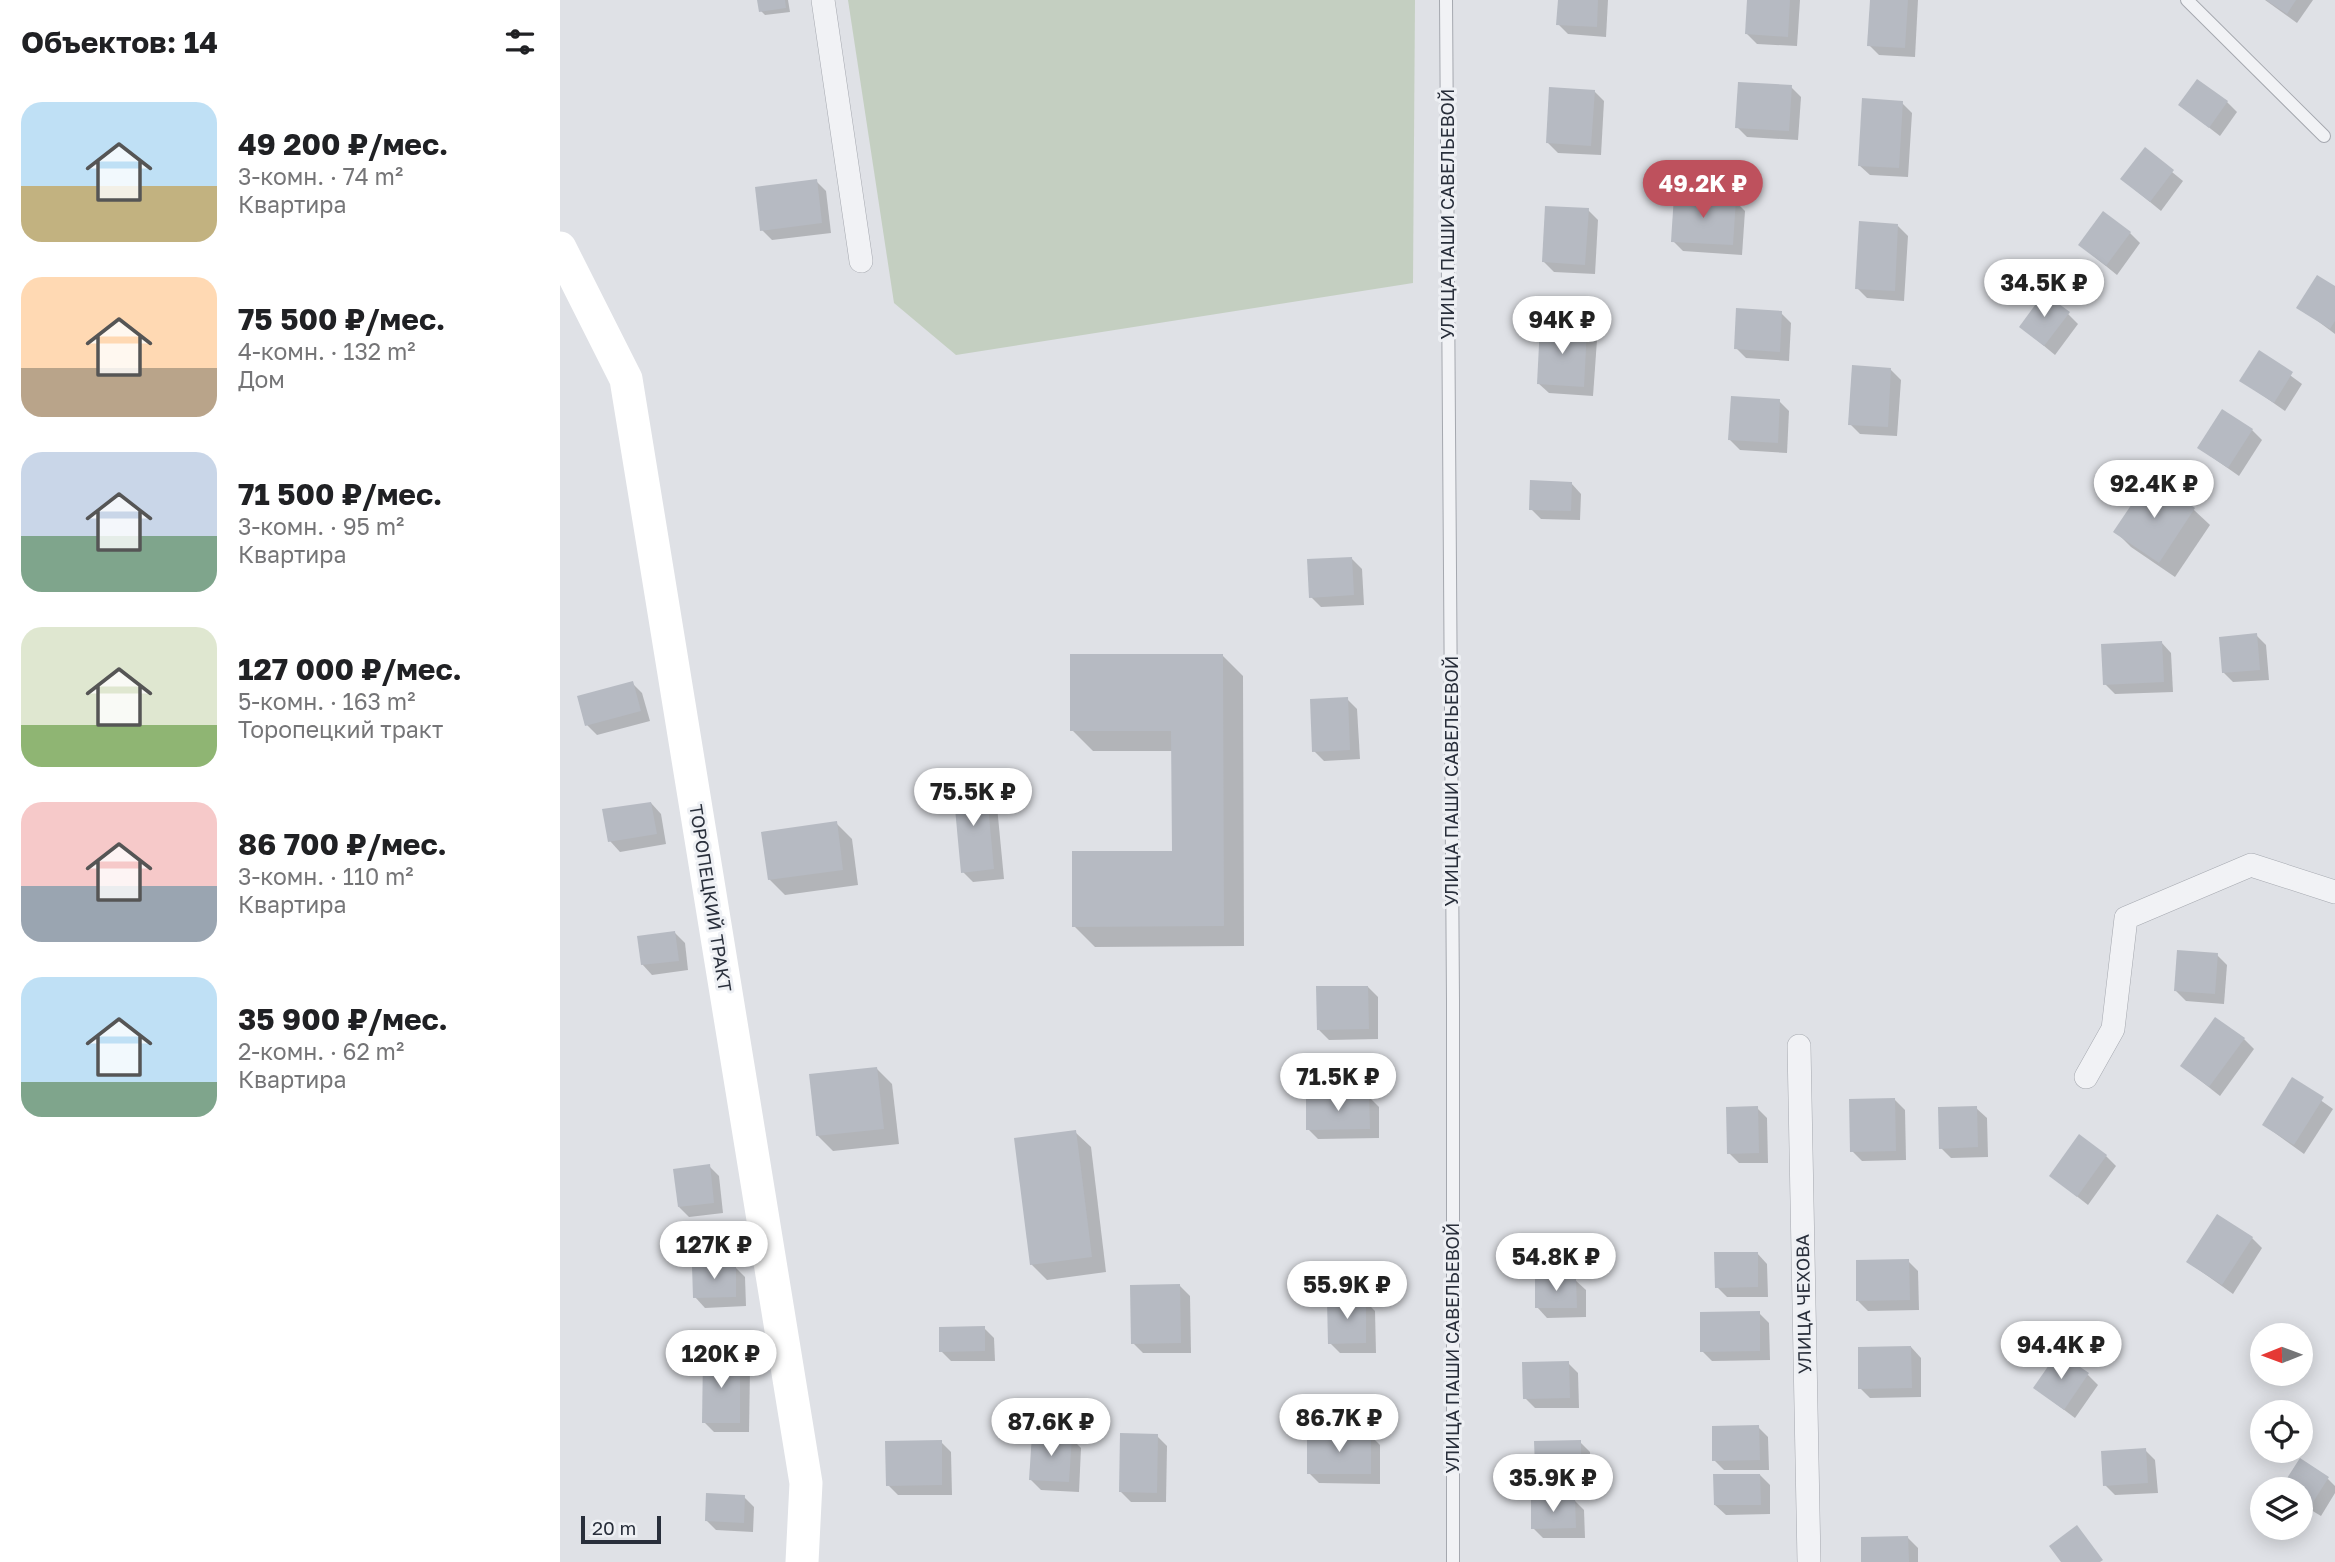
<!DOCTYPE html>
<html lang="ru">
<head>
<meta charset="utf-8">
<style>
	body { margin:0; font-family:"Golos Text",sans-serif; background:#f2f2f2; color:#202124; height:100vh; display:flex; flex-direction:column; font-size:26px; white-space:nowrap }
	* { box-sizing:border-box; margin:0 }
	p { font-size:23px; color:#757577 }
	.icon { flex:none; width:38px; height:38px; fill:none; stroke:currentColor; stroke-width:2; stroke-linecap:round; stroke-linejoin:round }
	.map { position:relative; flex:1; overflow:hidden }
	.drawer { display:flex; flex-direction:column; background:#fff; width:560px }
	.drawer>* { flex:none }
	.needle { width:46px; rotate:269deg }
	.controls { position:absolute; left:1690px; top:1323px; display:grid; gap:14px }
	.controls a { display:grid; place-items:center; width:63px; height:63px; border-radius:50%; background:#fff; box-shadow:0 4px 18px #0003; font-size:35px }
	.scale { position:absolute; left:21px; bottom:18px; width:80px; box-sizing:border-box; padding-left:7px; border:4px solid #292f3b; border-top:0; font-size:19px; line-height:24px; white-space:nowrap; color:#292f3b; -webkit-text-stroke:5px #eef0f4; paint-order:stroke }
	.price { position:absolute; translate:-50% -60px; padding:0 16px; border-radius:24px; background:#fff; color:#222; font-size:23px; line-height:46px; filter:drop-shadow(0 2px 4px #0008) }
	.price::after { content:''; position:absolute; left:50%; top:42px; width:21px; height:16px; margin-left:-10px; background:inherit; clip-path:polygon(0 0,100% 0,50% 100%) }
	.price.active { background:#be515d; color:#fff }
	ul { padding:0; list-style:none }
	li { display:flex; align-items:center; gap:21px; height:175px; padding:0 21px }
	li span { display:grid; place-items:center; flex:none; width:196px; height:140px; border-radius:21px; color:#555 }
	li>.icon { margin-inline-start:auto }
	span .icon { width:84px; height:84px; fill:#fffc; stroke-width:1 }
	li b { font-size:30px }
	h2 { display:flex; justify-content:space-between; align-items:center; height:84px; padding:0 21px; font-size:30px }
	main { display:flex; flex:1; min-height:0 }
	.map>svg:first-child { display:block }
	.green { fill:#c4cfc1 }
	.shadow { fill:#0003 }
	.building { fill:#b6bac2 }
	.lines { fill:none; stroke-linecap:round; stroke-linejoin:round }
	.lane-casing { stroke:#a5a8af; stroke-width:14 }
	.street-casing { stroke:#a5a8af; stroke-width:24 }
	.lane { stroke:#f1f2f5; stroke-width:12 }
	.street { stroke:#f1f2f5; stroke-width:23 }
	.secondary { stroke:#fff; stroke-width:33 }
	.labels { text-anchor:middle; stroke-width:6; stroke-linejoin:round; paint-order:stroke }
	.street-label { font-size:18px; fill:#292f3b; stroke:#eef0f4 }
</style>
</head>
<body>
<main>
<section class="drawer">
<h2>Объектов: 14<svg class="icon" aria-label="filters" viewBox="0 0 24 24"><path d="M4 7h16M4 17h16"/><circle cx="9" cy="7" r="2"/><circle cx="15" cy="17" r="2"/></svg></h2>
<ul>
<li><span style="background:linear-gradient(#bfe0f5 60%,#c2b280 0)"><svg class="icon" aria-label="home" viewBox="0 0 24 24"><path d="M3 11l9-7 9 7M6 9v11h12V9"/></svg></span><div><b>49 200 ₽/мес.</b><p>3-комн. · 74 m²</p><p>Квартира</p></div></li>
<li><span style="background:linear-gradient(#ffd9b3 65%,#b9a48a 0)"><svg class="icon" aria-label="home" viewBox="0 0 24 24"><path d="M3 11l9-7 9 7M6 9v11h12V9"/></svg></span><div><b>75 500 ₽/мес.</b><p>4-комн. · 132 m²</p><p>Дом</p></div></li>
<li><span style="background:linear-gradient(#c9d6e8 60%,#7fa58c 0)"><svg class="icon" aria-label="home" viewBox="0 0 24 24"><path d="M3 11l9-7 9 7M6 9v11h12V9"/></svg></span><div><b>71 500 ₽/мес.</b><p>3-комн. · 95 m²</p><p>Квартира</p></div></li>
<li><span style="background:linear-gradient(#dfe7d0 70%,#8fb573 0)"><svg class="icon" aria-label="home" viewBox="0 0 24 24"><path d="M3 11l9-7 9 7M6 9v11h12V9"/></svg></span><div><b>127 000 ₽/мес.</b><p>5-комн. · 163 m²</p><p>Торопецкий тракт</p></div></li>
<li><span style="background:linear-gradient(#f6c9c9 60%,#9aa5b1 0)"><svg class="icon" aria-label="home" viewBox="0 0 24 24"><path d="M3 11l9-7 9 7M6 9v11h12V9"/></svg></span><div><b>86 700 ₽/мес.</b><p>3-комн. · 110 m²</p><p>Квартира</p></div></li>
<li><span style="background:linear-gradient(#bfe0f5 75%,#7fa58c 0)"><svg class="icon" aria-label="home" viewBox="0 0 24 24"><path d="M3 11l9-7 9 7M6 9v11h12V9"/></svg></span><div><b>35 900 ₽/мес.</b><p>2-комн. · 62 m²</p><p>Квартира</p></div></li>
</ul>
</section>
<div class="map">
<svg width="1775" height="1562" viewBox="0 0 1775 1562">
	<rect width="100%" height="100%" fill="#dfe1e6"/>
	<path class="green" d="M 288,0 L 855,0 L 853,283 L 396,355 L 334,303 Z"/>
	<g class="shadow">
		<path d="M 199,0 L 228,0 L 230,12 L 205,15 L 201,11 Z"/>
		<path d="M 1000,0 L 1048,0 L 1046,37 L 1008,34 L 998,24 Z"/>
		<path d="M 1189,0 L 1240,0 L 1237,46 L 1197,44 L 1187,34 Z"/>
		<path d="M 1312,0 L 1358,0 L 1355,57 L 1319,55 L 1309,45 Z"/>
		<path d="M 1705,0 L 1753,0 L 1737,23 Z"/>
		<path d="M 1231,87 L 1241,97 L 1238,140 L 1187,137 L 1177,127 Z"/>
		<path d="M 1034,91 L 1044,101 L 1041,155 L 998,153 L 988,143 Z"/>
		<path d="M 1667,102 L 1677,112 L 1660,136 L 1620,105 Z"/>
		<path d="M 1342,103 L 1352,113 L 1348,177 L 1310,175 L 1299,165 Z"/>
		<path d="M 1585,150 L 1623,181 L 1601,211 L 1562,179 Z"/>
		<path d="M 256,181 L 266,191 L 271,233 L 212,240 L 202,230 Z"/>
		<path d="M 1175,201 L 1185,211 L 1182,255 L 1123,251 L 1113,241 Z"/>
		<path d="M 1028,210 L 1038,220 L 1035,274 L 994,272 L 984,262 Z"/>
		<path d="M 1338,226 L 1348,236 L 1344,301 L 1307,298 L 1297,288 Z"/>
		<path d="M 1570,233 L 1580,243 L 1557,275 L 1520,245 Z"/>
		<path d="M 1775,288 L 1775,334 L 1739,307 Z"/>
		<path d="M 1221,313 L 1231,323 L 1229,361 L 1186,358 L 1176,348 Z"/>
		<path d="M 1508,314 L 1518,324 L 1495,355 L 1461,327 Z"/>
		<path d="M 1027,330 L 1037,340 L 1033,396 L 989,393 L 978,383 Z"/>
		<path d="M 1700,353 L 1742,384 L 1725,411 L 1682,381 Z"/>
		<path d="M 1330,369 L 1341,380 L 1337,436 L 1300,434 L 1290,424 Z"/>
		<path d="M 1219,401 L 1229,411 L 1227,453 L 1180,450 L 1170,440 Z"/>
		<path d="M 1692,430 L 1702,440 L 1679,476 L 1639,448 Z"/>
		<path d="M 1590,480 L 1634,510 L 1650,525 L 1615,577 L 1571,547 L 1555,531 Z"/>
		<path d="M 1011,483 L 1021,494 L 1020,520 L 981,519 L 971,509 Z"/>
		<path d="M 792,559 L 802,569 L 804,605 L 761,607 L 751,597 Z"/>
		<path d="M 1696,635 L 1706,645 L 1709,680 L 1673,682 L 1663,672 Z"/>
		<path d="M 1601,642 L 1611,653 L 1613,692 L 1555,694 L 1545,684 Z"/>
		<path d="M 662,655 L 683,676 L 684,946 L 535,947 L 514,926 L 614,853 L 613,751 L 533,751 L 512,730 Z"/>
		<path d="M 72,683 L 82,693 L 90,721 L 37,735 L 27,725 Z"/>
		<path d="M 787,699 L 797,709 L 800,759 L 764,761 L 754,751 Z"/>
		<path d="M 426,786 L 436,796 L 444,879 L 413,882 L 403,872 Z"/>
		<path d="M 91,803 L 101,814 L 106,844 L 60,852 L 50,841 Z"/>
		<path d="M 276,823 L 292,839 L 298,885 L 225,895 L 209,879 Z"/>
		<path d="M 115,933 L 125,943 L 128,970 L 92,975 L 82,964 Z"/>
		<path d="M 1657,955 L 1667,965 L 1664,1004 L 1626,1001 L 1616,991 Z"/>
		<path d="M 808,987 L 818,997 L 818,1039 L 769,1040 L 759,1030 Z"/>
		<path d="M 1684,1039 L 1694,1049 L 1660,1096 L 1622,1066 Z"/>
		<path d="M 317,1069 L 332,1084 L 339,1144 L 273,1151 L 257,1135 Z"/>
		<path d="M 1732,1080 L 1773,1109 L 1744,1154 L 1704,1125 Z"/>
		<path d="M 809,1097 L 819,1107 L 819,1138 L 758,1139 L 748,1129 Z"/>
		<path d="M 1335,1100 L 1345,1110 L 1346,1160 L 1302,1161 L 1292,1151 Z"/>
		<path d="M 1197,1108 L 1207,1118 L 1208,1163 L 1179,1163 L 1169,1153 Z"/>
		<path d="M 1416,1108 L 1427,1118 L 1428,1157 L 1391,1158 L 1381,1148 Z"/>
		<path d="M 515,1132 L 531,1147 L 546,1272 L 487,1280 L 471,1264 Z"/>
		<path d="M 1546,1156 L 1556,1166 L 1528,1205 L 1491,1176 Z"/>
		<path d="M 149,1166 L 159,1176 L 163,1213 L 129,1217 L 119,1207 Z"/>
		<path d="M 1692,1238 L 1702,1248 L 1673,1294 L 1628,1262 Z"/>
		<path d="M 1197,1253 L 1207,1264 L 1208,1297 L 1167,1297 L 1157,1287 Z"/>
		<path d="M 1348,1261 L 1358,1271 L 1359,1310 L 1308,1311 L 1298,1301 Z"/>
		<path d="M 175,1267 L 185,1277 L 186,1306 L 145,1308 L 135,1297 Z"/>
		<path d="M 1015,1280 L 1026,1290 L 1026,1317 L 987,1318 L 977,1307 Z"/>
		<path d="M 620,1286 L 630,1296 L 631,1353 L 583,1353 L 573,1343 Z"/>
		<path d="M 805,1301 L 815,1311 L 816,1353 L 780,1353 L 770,1343 Z"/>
		<path d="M 1199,1313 L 1209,1323 L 1210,1360 L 1152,1361 L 1142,1351 Z"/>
		<path d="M 424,1328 L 434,1338 L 435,1361 L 391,1361 L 381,1351 Z"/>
		<path d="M 1351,1347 L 1361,1358 L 1361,1397 L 1310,1398 L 1300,1388 Z"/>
		<path d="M 179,1358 L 190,1368 L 189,1432 L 154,1432 L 144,1422 Z"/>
		<path d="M 1008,1363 L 1018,1373 L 1019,1408 L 975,1408 L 965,1398 Z"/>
		<path d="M 1528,1375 L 1538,1385 L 1515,1418 L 1475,1388 Z"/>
		<path d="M 1198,1427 L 1208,1437 L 1209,1470 L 1164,1470 L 1154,1460 Z"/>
		<path d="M 810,1435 L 820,1445 L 820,1484 L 759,1483 L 749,1473 Z"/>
		<path d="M 597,1436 L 607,1446 L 606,1502 L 571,1502 L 561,1492 Z"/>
		<path d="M 511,1438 L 521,1448 L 519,1492 L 481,1490 L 471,1480 Z"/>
		<path d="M 381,1442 L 391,1452 L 392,1495 L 338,1495 L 328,1485 Z"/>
		<path d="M 1020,1442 L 1030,1452 L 1031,1475 L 986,1476 L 976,1466 Z"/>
		<path d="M 1585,1450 L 1595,1460 L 1598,1493 L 1555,1495 L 1545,1485 Z"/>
		<path d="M 1200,1475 L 1210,1485 L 1210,1514 L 1166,1515 L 1155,1505 Z"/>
		<path d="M 1768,1479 L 1775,1486 L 1775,1493 L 1761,1516 L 1741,1504 L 1741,1489 L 1723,1488 Z"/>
		<path d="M 184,1497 L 194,1507 L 193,1532 L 156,1530 L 146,1520 Z"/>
		<path d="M 1014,1500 L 1024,1510 L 1025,1538 L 983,1538 L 973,1528 Z"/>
		<path d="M 1348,1538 L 1358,1548 L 1358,1562 L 1303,1562 Z"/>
	</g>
	<g class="building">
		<path d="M 197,0 L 225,0 L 226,8 L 199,12 Z"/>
		<path d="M 998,0 L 1038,0 L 1037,27 L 996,25 Z"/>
		<path d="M 1187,0 L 1230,0 L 1228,37 L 1185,34 Z"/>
		<path d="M 1310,0 L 1348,0 L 1345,48 L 1307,46 Z"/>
		<path d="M 1706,0 L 1736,0 L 1727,14 Z"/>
		<path d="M 1637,79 L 1668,101 L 1649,128 L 1618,105 Z"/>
		<path d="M 1178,82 L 1232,85 L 1229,131 L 1175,128 Z"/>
		<path d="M 989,87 L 1035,90 L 1031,146 L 986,143 Z"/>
		<path d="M 1302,98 L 1343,101 L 1339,168 L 1298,166 Z"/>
		<path d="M 1585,147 L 1614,170 L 1590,202 L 1560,179 Z"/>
		<path d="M 257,179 L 262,223 L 200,231 L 195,187 Z"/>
		<path d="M 1114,195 L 1176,199 L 1173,245 L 1111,242 Z"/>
		<path d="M 985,206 L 1029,208 L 1025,265 L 982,262 Z"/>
		<path d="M 1543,211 L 1571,232 L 1546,266 L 1518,245 Z"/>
		<path d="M 1299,221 L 1338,224 L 1335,291 L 1295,289 Z"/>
		<path d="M 1757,275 L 1775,286 L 1775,321 L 1770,329 L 1736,308 Z"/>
		<path d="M 1484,293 L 1510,312 L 1484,346 L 1459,327 Z"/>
		<path d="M 1176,308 L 1222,311 L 1220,352 L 1174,349 Z"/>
		<path d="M 980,325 L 1027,328 L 1024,387 L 977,384 Z"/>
		<path d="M 1699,350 L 1733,372 L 1714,403 L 1679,381 Z"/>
		<path d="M 1292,365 L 1331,368 L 1328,427 L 1288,425 Z"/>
		<path d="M 1171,396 L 1220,399 L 1218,443 L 1168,440 Z"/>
		<path d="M 1662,409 L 1693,429 L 1668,468 L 1637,448 Z"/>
		<path d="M 1590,477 L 1635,508 L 1599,563 L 1553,532 Z"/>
		<path d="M 970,480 L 1012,482 L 1011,511 L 969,510 Z"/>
		<path d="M 792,557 L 794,595 L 749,598 L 747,559 Z"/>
		<path d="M 1697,633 L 1700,670 L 1662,673 L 1659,637 Z"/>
		<path d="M 1602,641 L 1604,682 L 1543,685 L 1541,644 Z"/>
		<path d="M 510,654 L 663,654 L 664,926 L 512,927 L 512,851 L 612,851 L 611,731 L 510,731 Z"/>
		<path d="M 73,681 L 81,711 L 25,726 L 17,696 Z"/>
		<path d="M 788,697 L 790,750 L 752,752 L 750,699 Z"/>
		<path d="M 426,784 L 434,869 L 401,873 L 393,787 Z"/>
		<path d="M 91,802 L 97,834 L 48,842 L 42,809 Z"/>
		<path d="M 277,821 L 283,870 L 208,880 L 201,832 Z"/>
		<path d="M 115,931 L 119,961 L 81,965 L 77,936 Z"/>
		<path d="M 1617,950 L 1658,953 L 1655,994 L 1614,991 Z"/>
		<path d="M 756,986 L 808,986 L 809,1029 L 757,1030 Z"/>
		<path d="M 1655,1017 L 1685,1038 L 1649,1087 L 1620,1066 Z"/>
		<path d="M 317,1067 L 324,1129 L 256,1136 L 249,1074 Z"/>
		<path d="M 1732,1077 L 1764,1097 L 1734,1145 L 1702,1125 Z"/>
		<path d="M 809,1095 L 810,1129 L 746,1130 L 746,1096 Z"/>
		<path d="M 1335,1098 L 1336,1151 L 1290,1152 L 1289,1099 Z"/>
		<path d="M 1198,1106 L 1199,1153 L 1167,1154 L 1166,1107 Z"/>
		<path d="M 1417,1106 L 1418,1147 L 1379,1149 L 1378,1107 Z"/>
		<path d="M 516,1130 L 532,1257 L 470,1265 L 454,1138 Z"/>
		<path d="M 1519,1134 L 1547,1155 L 1517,1197 L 1489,1176 Z"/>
		<path d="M 150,1164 L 154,1203 L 118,1207 L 113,1169 Z"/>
		<path d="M 1657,1214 L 1693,1237 L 1662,1285 L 1626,1262 Z"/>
		<path d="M 1154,1252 L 1198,1252 L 1198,1287 L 1155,1288 Z"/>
		<path d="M 1349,1259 L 1350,1300 L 1296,1301 L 1296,1260 Z"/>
		<path d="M 176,1265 L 176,1297 L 133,1298 L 132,1266 Z"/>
		<path d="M 1016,1278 L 1017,1308 L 975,1308 L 975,1279 Z"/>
		<path d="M 620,1284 L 621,1343 L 571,1344 L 570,1285 Z"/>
		<path d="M 806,1299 L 806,1343 L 768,1344 L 767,1300 Z"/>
		<path d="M 1200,1311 L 1200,1351 L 1140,1352 L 1140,1312 Z"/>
		<path d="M 425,1326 L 425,1351 L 379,1352 L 379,1327 Z"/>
		<path d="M 1351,1346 L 1352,1388 L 1298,1389 L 1298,1347 Z"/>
		<path d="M 1498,1352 L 1529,1373 L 1504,1410 L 1473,1388 Z"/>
		<path d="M 143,1356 L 180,1356 L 180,1423 L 142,1423 Z"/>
		<path d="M 1009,1361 L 1010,1398 L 963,1399 L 962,1362 Z"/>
		<path d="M 1199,1425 L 1200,1460 L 1152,1461 L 1152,1426 Z"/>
		<path d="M 560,1433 L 598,1434 L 597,1493 L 559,1492 Z"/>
		<rect x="747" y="1433" width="64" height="41"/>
		<path d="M 472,1434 L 512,1436 L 509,1482 L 469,1480 Z"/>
		<path d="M 382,1440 L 382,1485 L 326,1486 L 325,1441 Z"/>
		<path d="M 1021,1440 L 1021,1466 L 975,1467 L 974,1441 Z"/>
		<path d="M 1586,1448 L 1588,1483 L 1543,1486 L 1541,1451 Z"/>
		<path d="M 1740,1458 L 1769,1477 L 1750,1507 L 1741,1502 L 1741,1489 L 1720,1489 Z"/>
		<path d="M 1153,1474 L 1200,1474 L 1201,1505 L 1154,1505 Z"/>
		<path d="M 146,1493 L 185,1495 L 184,1523 L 145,1521 Z"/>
		<path d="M 1015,1498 L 1016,1528 L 971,1529 L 971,1499 Z"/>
		<path d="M 1517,1525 L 1543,1560 L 1540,1562 L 1501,1562 L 1489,1546 Z"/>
		<path d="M 1348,1536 L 1349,1562 L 1301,1562 L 1301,1537 Z"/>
	</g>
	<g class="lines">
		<defs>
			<g id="lane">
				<path d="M 886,0 L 893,1000 L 893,1562"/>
				<path d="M 1627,0 L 1764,136"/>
			</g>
			<g id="street">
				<path d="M 263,0 L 301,261"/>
				<path d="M 1239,1046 L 1249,1562"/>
				<path d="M 1526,1077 L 1553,1029 L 1566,918 L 1691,865 L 1775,892"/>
			</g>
		</defs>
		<use href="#lane" class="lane-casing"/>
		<use href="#street" class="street-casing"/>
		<use href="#lane" class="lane"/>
		<use href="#street" class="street"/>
		<path class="secondary" d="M 0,248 L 66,379 L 246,1483 L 242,1562"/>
	</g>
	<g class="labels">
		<g class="street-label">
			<text transform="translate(888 214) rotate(-90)" y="6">УЛИЦА ПАШИ САВЕЛЬЕВОЙ</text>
			<text transform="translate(892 781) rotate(-90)" y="6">УЛИЦА ПАШИ САВЕЛЬЕВОЙ</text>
			<text transform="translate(150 898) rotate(81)" y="6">ТОРОПЕЦКИЙ ТРАКТ</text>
			<text transform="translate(1244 1304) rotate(-91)" y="6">УЛИЦА ЧЕХОВА</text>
			<text transform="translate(893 1348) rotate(-90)" y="6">УЛИЦА ПАШИ САВЕЛЬЕВОЙ</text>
		</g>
	</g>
</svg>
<div class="controls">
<a><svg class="needle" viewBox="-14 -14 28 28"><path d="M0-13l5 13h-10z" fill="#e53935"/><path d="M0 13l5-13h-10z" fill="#757577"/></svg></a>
<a><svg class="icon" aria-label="locate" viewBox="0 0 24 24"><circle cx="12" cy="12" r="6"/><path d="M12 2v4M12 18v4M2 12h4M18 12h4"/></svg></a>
<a><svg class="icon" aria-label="layers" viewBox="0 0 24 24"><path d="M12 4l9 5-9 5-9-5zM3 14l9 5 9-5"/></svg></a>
</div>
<div class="scale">20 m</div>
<b class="price active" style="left:1143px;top:220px">49.2K ₽</b>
<b class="price" style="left:1484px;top:319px">34.5K ₽</b>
<b class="price" style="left:1002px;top:356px">94K ₽</b>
<b class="price" style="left:1594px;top:520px">92.4K ₽</b>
<b class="price" style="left:413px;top:828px">75.5K ₽</b>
<b class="price" style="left:778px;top:1113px">71.5K ₽</b>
<b class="price" style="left:154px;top:1281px">127K ₽</b>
<b class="price" style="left:996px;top:1293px">54.8K ₽</b>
<b class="price" style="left:787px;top:1321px">55.9K ₽</b>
<b class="price" style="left:1501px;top:1381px">94.4K ₽</b>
<b class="price" style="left:161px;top:1390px">120K ₽</b>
<b class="price" style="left:779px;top:1454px">86.7K ₽</b>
<b class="price" style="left:491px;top:1458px">87.6K ₽</b>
<b class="price" style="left:993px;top:1514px">35.9K ₽</b>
</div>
</main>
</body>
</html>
